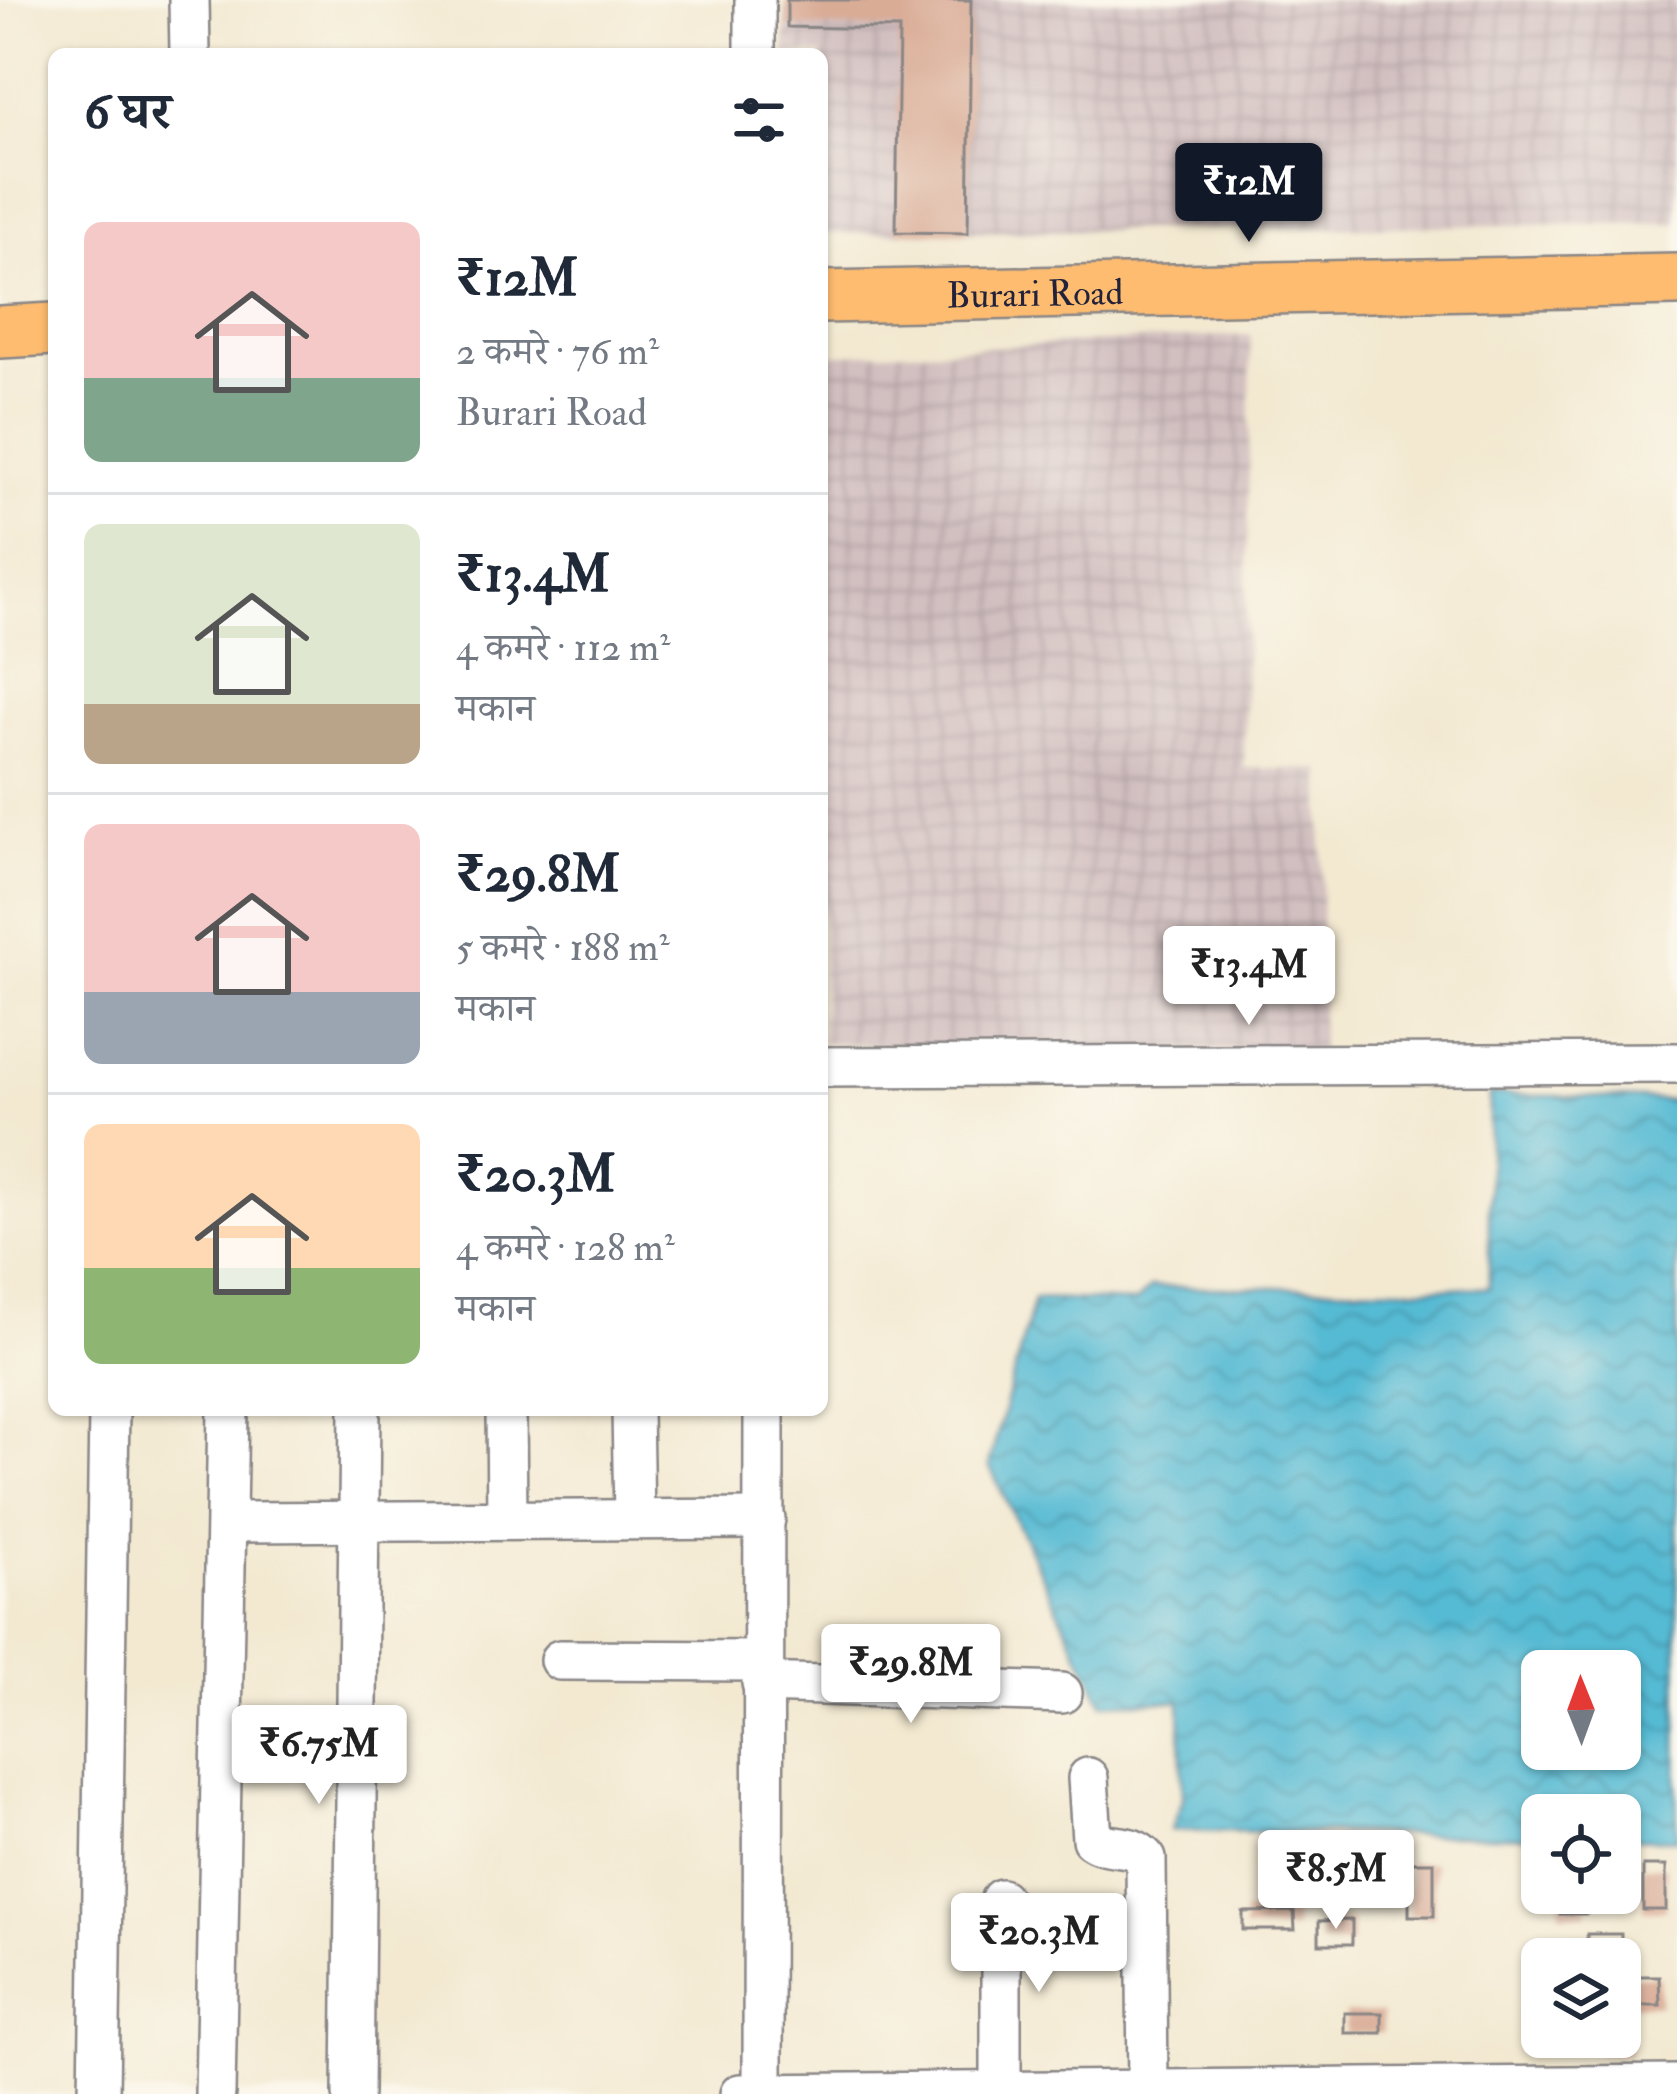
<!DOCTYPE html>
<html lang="hi">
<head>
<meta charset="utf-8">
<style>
	body { margin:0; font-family:"IM FELL Double Pica","Noto Serif Devanagari",serif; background:#f2f2f3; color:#1f2937; height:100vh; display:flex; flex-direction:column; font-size:45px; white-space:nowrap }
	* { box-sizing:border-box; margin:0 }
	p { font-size:39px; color:#747a83 }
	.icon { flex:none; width:66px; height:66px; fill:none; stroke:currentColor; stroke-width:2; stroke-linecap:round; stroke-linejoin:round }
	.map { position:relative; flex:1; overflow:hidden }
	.sheet { position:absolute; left:48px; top:48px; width:780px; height:1368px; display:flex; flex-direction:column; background:#fff; border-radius:18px; box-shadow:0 3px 9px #0004 }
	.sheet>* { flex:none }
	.needle { width:78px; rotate:359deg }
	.tools { position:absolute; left:1521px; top:1650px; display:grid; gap:24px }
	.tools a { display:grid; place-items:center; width:120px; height:120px; border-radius:18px; background:#fff; box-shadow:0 3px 9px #0004; font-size:60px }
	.price { position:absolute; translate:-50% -102px; padding:0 27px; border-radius:12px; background:#fff; color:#222; font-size:39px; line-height:78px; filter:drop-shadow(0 3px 6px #0008) }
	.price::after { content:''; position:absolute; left:50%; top:72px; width:36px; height:27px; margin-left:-18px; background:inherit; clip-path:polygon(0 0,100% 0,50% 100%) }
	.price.current { background:#111827; color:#fff }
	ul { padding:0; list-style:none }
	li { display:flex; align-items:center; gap:36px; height:300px; padding:0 36px }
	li+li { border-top:3px solid #e0e1e3 }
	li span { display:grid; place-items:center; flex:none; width:336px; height:240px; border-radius:18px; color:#555 }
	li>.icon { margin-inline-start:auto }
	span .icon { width:144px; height:144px; fill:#fffc; stroke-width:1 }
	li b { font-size:51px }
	h2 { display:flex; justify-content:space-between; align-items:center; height:144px; padding:0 36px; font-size:51px }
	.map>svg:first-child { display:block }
	.industrial { fill:url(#industrial-grid) }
	.water { fill:url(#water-waves); stroke:#3c6e87; stroke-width:3; fill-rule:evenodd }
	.building { fill:#d9ac96 }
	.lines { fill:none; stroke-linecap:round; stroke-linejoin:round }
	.minor-casing { stroke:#8a8686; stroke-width:44 }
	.major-casing { stroke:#8a8686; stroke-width:56 }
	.minor { stroke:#fff; stroke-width:39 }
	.major { stroke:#febc70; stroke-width:51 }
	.labels { text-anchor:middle; stroke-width:9; stroke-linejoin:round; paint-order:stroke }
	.street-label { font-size:36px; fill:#22223b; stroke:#fbf7ec }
</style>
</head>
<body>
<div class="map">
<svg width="1677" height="2094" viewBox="0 0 1677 2094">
	<defs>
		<pattern id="industrial-grid" width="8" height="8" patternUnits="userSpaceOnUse" patternTransform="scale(3)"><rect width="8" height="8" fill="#d2bfc0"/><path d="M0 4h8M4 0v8" fill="none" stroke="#b4a4a6"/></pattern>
		<pattern id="water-waves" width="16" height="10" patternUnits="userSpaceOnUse" patternTransform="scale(3)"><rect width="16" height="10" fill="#55bad3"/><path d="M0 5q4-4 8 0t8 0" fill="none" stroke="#4697ac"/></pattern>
	</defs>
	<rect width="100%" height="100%" fill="#fbf7ec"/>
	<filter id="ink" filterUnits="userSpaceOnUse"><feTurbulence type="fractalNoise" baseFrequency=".00833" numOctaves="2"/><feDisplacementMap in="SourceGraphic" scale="24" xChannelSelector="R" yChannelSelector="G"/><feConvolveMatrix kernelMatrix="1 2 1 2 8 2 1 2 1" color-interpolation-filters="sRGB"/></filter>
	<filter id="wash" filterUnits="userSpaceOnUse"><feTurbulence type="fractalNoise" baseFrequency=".004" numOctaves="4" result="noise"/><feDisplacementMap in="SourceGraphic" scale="48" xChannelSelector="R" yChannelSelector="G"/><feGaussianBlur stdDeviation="2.7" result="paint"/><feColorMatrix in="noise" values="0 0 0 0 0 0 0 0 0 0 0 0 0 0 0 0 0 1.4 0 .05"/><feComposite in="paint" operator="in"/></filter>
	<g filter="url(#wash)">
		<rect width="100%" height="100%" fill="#f3e9d1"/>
		<g class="industrial">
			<path d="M 786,0 L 1677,0 L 1677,223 L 822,234 L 822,54 L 785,54 Z"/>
			<path d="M 1251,335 L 1244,768 L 1322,770 L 1321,1053 L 822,1043 L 822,355 Z"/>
		</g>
		<path class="water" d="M 1489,1094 L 1677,1100 L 1677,1839 L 1620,1838 L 1620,1815 L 1542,1815 L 1542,1837 L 1171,1830 L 1183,1799 L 1180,1701 L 1103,1703 L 989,1465 L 1034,1299 L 1136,1302 L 1151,1287 L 1489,1288 ZM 1542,1671 L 1620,1671 L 1620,1749 L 1542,1749 Z"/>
		<g id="blocks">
			<g class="building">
				<path d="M 787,0 L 971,0 L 968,233 L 896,232 L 899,29 L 787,27 Z"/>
				<rect x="1409" y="1862" width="25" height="54"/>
				<rect x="1643" y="1866" width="23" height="44"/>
				<rect x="1560" y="1893" width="27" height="21"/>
				<path d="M 1294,1911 L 1295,1930 L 1243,1930 L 1243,1912 Z"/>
				<path d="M 1352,1920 L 1352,1944 L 1319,1944 L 1319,1921 Z"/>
				<rect x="1587" y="1934" width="34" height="25"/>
				<path d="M 1620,1976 L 1659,1976 L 1660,2005 L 1620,2005 Z"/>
				<path d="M 1620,2012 L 1627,2012 L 1628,2054 L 1598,2054 L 1598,2037 L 1620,2037 Z"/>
				<rect x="1345" y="2013" width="37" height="20"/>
			</g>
		</g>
	</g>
	<g filter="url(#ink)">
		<use href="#blocks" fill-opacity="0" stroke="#8a8686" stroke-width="3"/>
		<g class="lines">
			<defs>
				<g id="minor">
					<path d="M 189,0 L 190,54"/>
					<path d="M 755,54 L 755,0"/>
					<path d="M 822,1067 L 1677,1063"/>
					<path d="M 506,1410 L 507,1520"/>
					<path d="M 632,1410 L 634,1519"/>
					<path d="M 229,1522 L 765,1519"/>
					<path d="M 560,1660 L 763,1661"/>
					<path d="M 762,1683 L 1062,1693"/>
					<path d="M 1088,1778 L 1092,1839 C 1109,1851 1132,1841 1146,1859 L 1148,2090"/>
					<path d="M 1001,2091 L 1001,1899"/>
					<path d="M 99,2094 L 109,1410"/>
					<path d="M 215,2094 L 228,1410"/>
					<path d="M 353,2094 L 360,1410"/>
					<path d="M 740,2094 L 1677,2085"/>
					<path d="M 763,2094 L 764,1410"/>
				</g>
				<g id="major">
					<path id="s1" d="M 822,297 L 1677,280"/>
					<path d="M 0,332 L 54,329"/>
				</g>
			</defs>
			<use href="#minor" class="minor-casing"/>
			<use href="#major" class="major-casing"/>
			<use href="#minor" class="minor"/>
			<use href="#major" class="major"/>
		</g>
	</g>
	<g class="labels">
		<g class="street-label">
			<text dy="13" stroke="none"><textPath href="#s1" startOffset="213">Burari Road</textPath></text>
		</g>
	</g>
</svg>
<div class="tools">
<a><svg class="needle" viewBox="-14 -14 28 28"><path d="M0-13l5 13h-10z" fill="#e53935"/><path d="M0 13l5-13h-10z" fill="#747a83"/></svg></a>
<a><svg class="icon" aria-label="locate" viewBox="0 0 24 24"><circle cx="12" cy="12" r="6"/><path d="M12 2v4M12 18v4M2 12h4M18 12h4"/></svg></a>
<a><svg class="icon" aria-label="layers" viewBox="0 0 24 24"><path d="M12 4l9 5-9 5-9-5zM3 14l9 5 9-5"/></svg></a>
</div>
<b class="price current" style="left:1249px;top:245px">₹12M</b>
<b class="price" style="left:1249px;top:1028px">₹13.4M</b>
<b class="price" style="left:911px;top:1726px">₹29.8M</b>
<b class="price" style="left:319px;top:1807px">₹6.75M</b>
<b class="price" style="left:1336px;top:1932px">₹8.5M</b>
<b class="price" style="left:1039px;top:1995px">₹20.3M</b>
<section class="sheet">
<h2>6 घर<svg class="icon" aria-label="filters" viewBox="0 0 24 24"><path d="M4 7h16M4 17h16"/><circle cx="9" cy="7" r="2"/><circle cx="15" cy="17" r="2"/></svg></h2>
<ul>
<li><span style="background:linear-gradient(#f6c9c9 65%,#7fa58c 0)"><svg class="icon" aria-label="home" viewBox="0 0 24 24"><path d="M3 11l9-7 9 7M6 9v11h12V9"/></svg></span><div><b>₹12M</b><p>2 कमरे · 76 m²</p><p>Burari Road</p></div></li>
<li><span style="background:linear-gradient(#dfe7d0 75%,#b9a48a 0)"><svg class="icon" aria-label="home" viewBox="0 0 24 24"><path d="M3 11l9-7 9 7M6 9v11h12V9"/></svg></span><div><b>₹13.4M</b><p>4 कमरे · 112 m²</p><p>मकान</p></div></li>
<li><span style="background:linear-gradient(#f6c9c9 70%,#9aa5b1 0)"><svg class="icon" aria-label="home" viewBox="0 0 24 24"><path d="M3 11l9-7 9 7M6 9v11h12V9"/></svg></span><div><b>₹29.8M</b><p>5 कमरे · 188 m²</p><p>मकान</p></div></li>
<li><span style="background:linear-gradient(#ffd9b3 60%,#8fb573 0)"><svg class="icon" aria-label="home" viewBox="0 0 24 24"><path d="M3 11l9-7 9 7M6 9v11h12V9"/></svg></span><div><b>₹20.3M</b><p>4 कमरे · 128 m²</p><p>मकान</p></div></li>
</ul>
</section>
</div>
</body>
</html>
